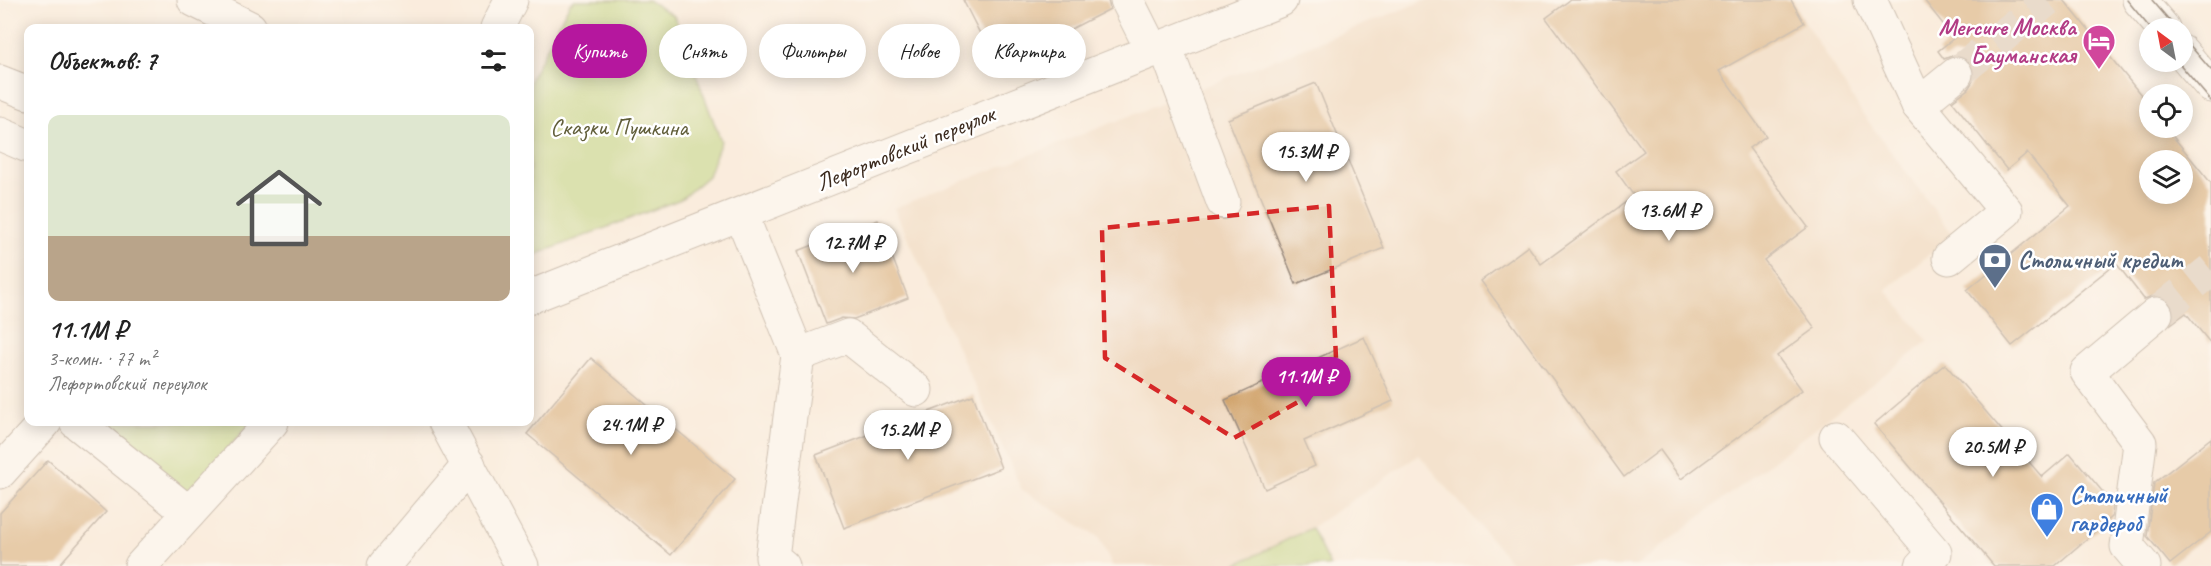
<!DOCTYPE html>
<html lang="ru">
<head>
<meta charset="utf-8">
<style>
	body { margin:0; font-family:Caveat,sans-serif; background:#f2f2f2; color:#222; height:100vh; display:flex; flex-direction:column; font-size:22px; white-space:nowrap }
	* { box-sizing:border-box; margin:0 }
	p { font-size:20px; color:#767676 }
	.icon { flex:none; width:33px; height:33px; fill:none; stroke:currentColor; stroke-width:2; stroke-linecap:round; stroke-linejoin:round }
	.map { position:relative; flex:1; overflow:hidden }
	.panel { position:absolute; left:24px; top:24px; width:510px; height:402px; display:flex; flex-direction:column; background:#fff; border-radius:12px; box-shadow:0 3px 15px #0003 }
	.panel>* { flex:none }
	.guide { position:absolute; left:552px; top:24px; width:570px; height:54px; display:flex; gap:12px }
	.needle { width:39px; rotate:328deg }
	.buttons { position:absolute; left:2139px; top:18px; display:grid; gap:12px }
	.buttons a { display:grid; place-items:center; width:54px; height:54px; border-radius:50%; background:#fff; box-shadow:0 3px 15px #0003; font-size:30px }
	.price { position:absolute; translate:-50% -51px; padding:0 14px; border-radius:21px; background:#fff; color:#222; font-size:20px; line-height:39px; filter:drop-shadow(0 2px 3px #0008) }
	.price::after { content:''; position:absolute; left:50%; top:36px; width:18px; height:14px; margin-left:-9px; background:inherit; clip-path:polygon(0 0,100% 0,50% 100%) }
	.price.active { background:#b5179e; color:#fff }
	ul { padding:0; list-style:none }
	li { display:grid; align-content:center; gap:12px; height:318px; padding:0 24px }
	li span { display:grid; place-items:center; height:186px; border-radius:12px; color:#555 }
	li>.icon { margin-inline-start:auto }
	span .icon { width:108px; height:108px; fill:#fffc; stroke-width:1 }
	li b { font-size:26px }
	h2 { display:flex; justify-content:space-between; align-items:center; height:72px; padding:0 24px; font-size:26px }
	.pill { padding:0 21px; border-radius:27px; background:#fff; box-shadow:0 3px 15px #0003; font-size:21px; line-height:54px }
	.pill.active { background:#b5179e; color:#fff }
	.map>svg:first-child { display:block }
	.built { fill:#eed6bb }
	.green { fill:#b7d379; stroke:#797e4c; stroke-width:1.5 }
	.building { fill:#d0a269; fill-rule:evenodd }
	.lines { fill:none; stroke-linecap:round; stroke-linejoin:round }
	.minor-tunnel { stroke:#d4c5b7; stroke-width:33; stroke-dasharray:33 16; stroke-linecap:butt }
	.minor-casing { stroke:#9a8b7e; stroke-width:35 }
	.minor { stroke:#fff; stroke-width:33 }
	.tram { stroke:#3b2a1e; stroke-width:1.5 }
	.marked { fill:none; stroke:#d62828; stroke-width:4.5; stroke-dasharray:12 8; stroke-linejoin:round }
	.labels { text-anchor:middle; stroke-width:5; stroke-linejoin:round; paint-order:stroke }
	.hotel-label { font-size:24px; font-weight:bold; fill:#b23c85; stroke:#fff; text-anchor:end }
	.park-label { font-size:24px; fill:#605d39; stroke:#fff }
	.street-label { font-size:24px; fill:#3b2a1e; stroke:#fff }
	.service-label { font-size:24px; font-weight:bold; fill:#4e5e75; stroke:#fff; text-anchor:start }
	.shop-label { font-size:24px; font-weight:bold; fill:#366cbe; stroke:#fff; text-anchor:start }
</style>
</head>
<body>
<div class="map">
<svg width="2211" height="566" viewBox="0 0 2211 566">
	<rect width="100%" height="100%" fill="#fff"/>
	<filter id="ink" filterUnits="userSpaceOnUse"><feTurbulence type="fractalNoise" baseFrequency=".0167" numOctaves="2"/><feDisplacementMap in="SourceGraphic" scale="12" xChannelSelector="R" yChannelSelector="G"/><feConvolveMatrix kernelMatrix="1 2 1 2 8 2 1 2 1" color-interpolation-filters="sRGB"/></filter>
	<filter id="wash" filterUnits="userSpaceOnUse"><feTurbulence type="fractalNoise" baseFrequency=".008" numOctaves="4" result="noise"/><feDisplacementMap in="SourceGraphic" scale="24" xChannelSelector="R" yChannelSelector="G"/><feGaussianBlur stdDeviation="1.35" result="paint"/><feColorMatrix in="noise" values="0 0 0 0 0 0 0 0 0 0 0 0 0 0 0 0 0 1.4 0 .05"/><feComposite in="paint" operator="in"/></filter>
	<g filter="url(#wash)">
		<rect width="100%" height="100%" fill="#faecdd"/>
		<path class="built" d="M 1426,0 L 1791,0 L 1862,113 L 1953,235 L 1886,290 L 1928,341 L 1636,566 L 1514,566 L 1419,455 L 1311,528 L 1233,566 L 1113,566 L 1098,537 L 1022,490 L 894,208 Z"/>
		<g class="green">
			<path d="M 575,0 L 648,0 L 674,16 L 721,141 L 708,176 L 681,199 L 530,257 L 530,80 L 570,3 Z"/>
			<path d="M 102,422 L 252,422 L 186,495 L 101,424 Z"/>
			<path d="M 1311,528 L 1330,566 L 1233,566 Z"/>
		</g>
		<g id="blocks">
			<g class="building">
				<path d="M 963,0 L 1108,0 L 1110,9 L 997,67 Z"/>
				<path d="M 1570,0 L 1791,0 L 1804,23 L 1719,71 L 1766,136 L 1749,148 L 1808,227 L 1764,260 L 1815,328 L 1777,356 L 1802,390 L 1681,479 L 1660,450 L 1624,477 L 1481,281 L 1528,246 L 1541,264 L 1634,196 L 1616,171 L 1644,151 L 1546,18 Z"/>
				<path d="M 1924,0 L 2064,0 L 2150,106 L 2150,128 L 2166,128 L 2211,183 L 2211,344 L 2186,313 L 2171,324 L 2174,311 L 2170,302 L 2163,297 L 2153,296 L 2144,299 L 2116,263 L 2012,346 L 1967,290 L 2070,206 L 2027,153 L 2007,170 L 1952,101 L 1968,89 L 1973,81 L 1974,70 L 1971,63 L 1963,57 L 1954,55 L 1944,59 L 1938,51 L 1954,38 ZM 2150,160 L 2182,160 L 2182,194 L 2150,194 Z"/>
				<path d="M 1316,83 L 1384,248 L 1296,284 L 1228,119 Z"/>
				<path d="M 878,220 L 908,298 L 854,319 L 842,318 L 826,324 L 798,251 Z"/>
				<path d="M 1364,337 L 1393,401 L 1304,441 L 1315,466 L 1265,489 L 1225,400 Z"/>
				<path d="M 591,358 L 735,479 L 671,555 L 527,434 Z"/>
				<path d="M 1945,364 L 2042,477 L 2070,453 L 2113,504 L 2112,517 L 2055,566 L 1994,566 L 1874,424 Z"/>
				<path d="M 973,395 L 1001,468 L 844,528 L 816,455 Z"/>
				<path d="M 2211,438 L 2211,532 L 2170,564 L 2147,536 L 2154,483 Z"/>
				<path d="M 48,460 L 106,512 L 58,566 L 0,566 L 0,513 Z"/>
			</g>
		</g>
	</g>
	<g filter="url(#ink)">
		<use href="#blocks" fill-opacity="0" stroke="#9a8b7e" stroke-width="1.5"/>
		<g class="lines">
			<g class="minor-tunnel">
				<path d="M 1956,74 L 2047,0"/>
				<path d="M 2156,314 L 2211,270"/>
			</g>
			<defs>
				<g id="minor">
					<path d="M 194,0 L 250,28"/>
					<path d="M 1127,0 L 1152,50"/>
					<path d="M 1870,0 L 1918,105"/>
					<path d="M 2139,0 L 2163,28"/>
					<path d="M 497,28 L 511,0"/>
					<path d="M 1165,46 L 1223,202"/>
					<path d="M 2182,52 L 2211,86"/>
					<path d="M 0,82 L 28,93"/>
					<path d="M 0,134 L 28,146"/>
					<path d="M 741,214 L 798,355 L 772,557 L 783,566"/>
					<path d="M 1949,258 L 2006,211 L 1918,105 L 1956,74"/>
					<path d="M 530,297 L 1281,0"/>
					<path d="M 798,355 L 848,336 L 916,390"/>
					<path d="M 76,422 L 189,513"/>
					<path d="M 445,422 L 522,566"/>
					<path d="M 1836,437 L 1935,553 L 1922,566"/>
					<path d="M 0,472 L 45,422"/>
					<path d="M 141,566 L 272,422"/>
					<path d="M 384,566 L 469,465"/>
					<path d="M 2144,566 L 2127,546 L 2140,443 L 2087,372 L 2156,314"/>
				</g>
			</defs>
			<use href="#minor" class="minor-casing"/>
			<use href="#minor" class="minor"/>
			<g class="tram">
				<path d="M 2127,0 L 2150,28"/>
				<path d="M 2152,0 L 2176,28"/>
				<path d="M 2182,36 L 2211,70"/>
				<path d="M 2178,62 L 2211,101"/>
			</g>
		</g>
	</g>
	<path d="M0 0H2211V566H0ZM 1329,206 L 1337,380 L 1234,438 L 1105,358 L 1102,228 Z" fill="#faecdd" fill-opacity=".55" fill-rule="evenodd"/>
	<path class="marked" d="M 1329,206 L 1337,380 L 1234,438 L 1105,358 L 1102,228 Z"/>
	<defs>
		<symbol id="hotel-pin" viewBox="-11 -11 22 30"><path d="M0 17L-7.5 6A9.5 9.5 0 1 1 7.5 6Z" fill="#d1479c" stroke="#fff"/><path d="M-6-4.5h1.5V1H6V5H4.5V3h-9V5H-6ZM-4 0a1.8 1.8 0 1 1 3.6 0ZM.5 0V-2.5h3Q6-2.5 6 0Z" fill="#fff"/></symbol>
		<symbol id="bank-pin" viewBox="-11 -11 22 30"><path d="M0 17L-7.5 6A9.5 9.5 0 1 1 7.5 6Z" fill="#5c6f8a" stroke="#fff"/><path d="M-6-4H6V4H-6ZM0-2.3a2.3 2.3 0 1 0 0 4.6a2.3 2.3 0 1 0 0-4.6Z" fill="#fff"/></symbol>
		<symbol id="shop-pin" viewBox="-11 -11 22 30"><path d="M0 17L-7.5 6A9.5 9.5 0 1 1 7.5 6Z" fill="#3f7fe0" stroke="#fff"/><path d="M-5-2.5h2.3a2.7 3.5 0 0 1 5.4 0H5L5.5 6h-11ZM-1.5-2.5h3a1.5 2.3 0 0 0-3 0Z" fill="#fff"/></symbol>
	</defs>
	<g fill-rule="evenodd">
		<use href="#hotel-pin" x="2080" y="22" width="38" height="52"/>
		<use href="#bank-pin" x="1976" y="241" width="38" height="52"/>
		<use href="#shop-pin" x="2028" y="490" width="38" height="52"/>
	</g>
	<g class="labels">
		<g class="hotel-label">
			<text x="2076" y="35">Mercure Москва<tspan x="2076" dy="28">Бауманская</tspan></text>
		</g>
		<g class="park-label">
			<text x="619" y="135">Сказки Пушкина</text>
		</g>
		<g class="street-label">
			<text transform="translate(905 148) rotate(-22)" y="8">Лефортовский переулок</text>
		</g>
		<g class="service-label">
			<text x="2018" y="268">Столичный кредит</text>
		</g>
		<g class="shop-label">
			<text x="2070" y="503">Столичный<tspan x="2070" dy="28">гардероб</tspan></text>
		</g>
	</g>
</svg>
<div class="buttons">
<a><svg class="needle" viewBox="-14 -14 28 28"><path d="M0-13l5 13h-10z" fill="#e53935"/><path d="M0 13l5-13h-10z" fill="#767676"/></svg></a>
<a><svg class="icon" aria-label="locate" viewBox="0 0 24 24"><circle cx="12" cy="12" r="6"/><path d="M12 2v4M12 18v4M2 12h4M18 12h4"/></svg></a>
<a><svg class="icon" aria-label="layers" viewBox="0 0 24 24"><path d="M12 4l9 5-9 5-9-5zM3 14l9 5 9-5"/></svg></a>
</div>
<b class="price" style="left:1306px;top:183px">15.3M ₽</b>
<b class="price" style="left:1669px;top:242px">13.6M ₽</b>
<b class="price" style="left:853px;top:274px">12.7M ₽</b>
<b class="price active" style="left:1306px;top:408px">11.1M ₽</b>
<b class="price" style="left:631px;top:456px">24.1M ₽</b>
<b class="price" style="left:908px;top:461px">15.2M ₽</b>
<b class="price" style="left:1993px;top:478px">20.5M ₽</b>
<div class="guide">
<a class="pill active">Купить</a>
<a class="pill">Снять</a>
<a class="pill">Фильтры</a>
<a class="pill">Новое</a>
<a class="pill">Квартира</a>
</div>
<section class="panel">
<h2>Объектов: 7<svg class="icon" aria-label="filters" viewBox="0 0 24 24"><path d="M4 7h16M4 17h16"/><circle cx="9" cy="7" r="2"/><circle cx="15" cy="17" r="2"/></svg></h2>
<ul>
<li><span style="background:linear-gradient(#dfe7d0 65%,#b9a48a 0)"><svg class="icon" aria-label="home" viewBox="0 0 24 24"><path d="M3 11l9-7 9 7M6 9v11h12V9"/></svg></span><div><b>11.1M ₽</b><p>3-комн. · 77 m²</p><p>Лефортовский переулок</p></div></li>
</ul>
</section>
</div>
</body>
</html>
